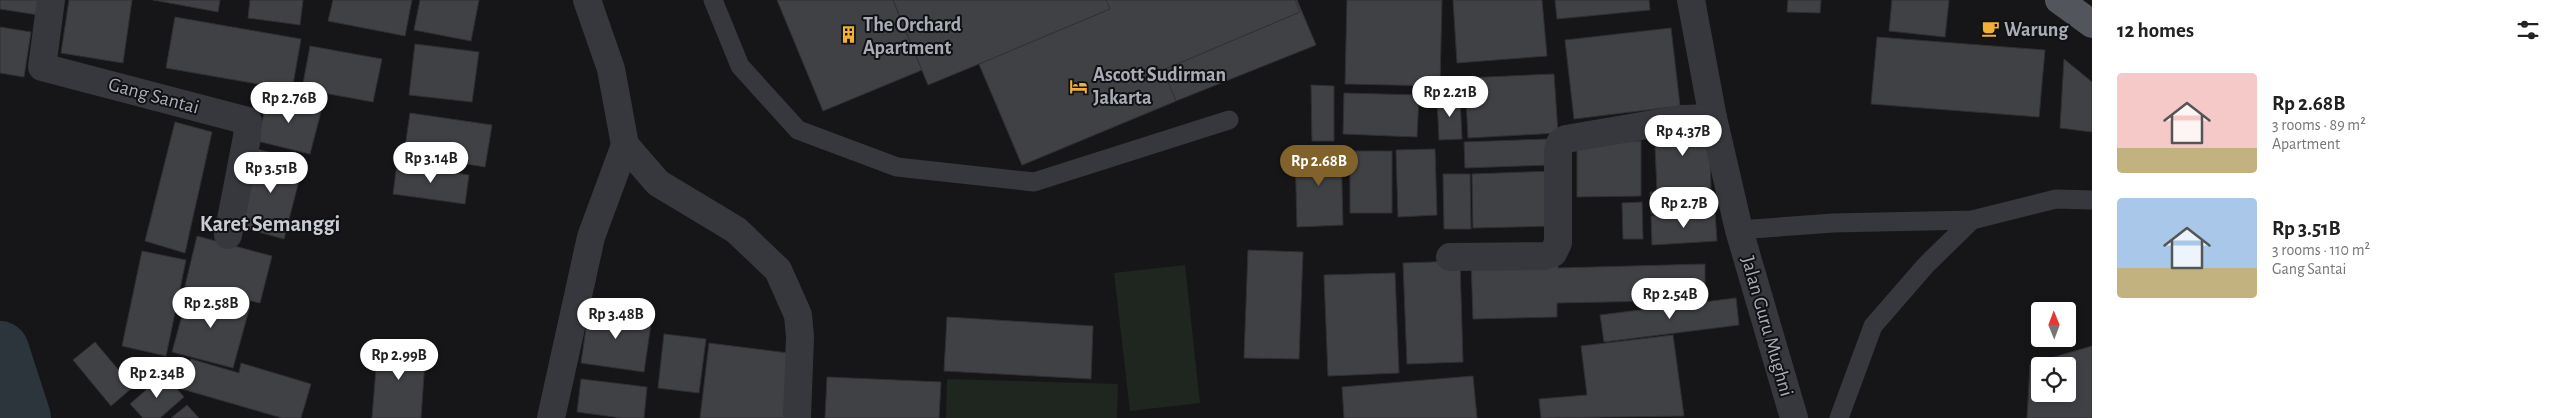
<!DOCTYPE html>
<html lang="en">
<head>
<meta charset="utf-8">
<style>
	body { margin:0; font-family:"Alegreya Sans",sans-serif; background:#f6f6f6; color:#222; height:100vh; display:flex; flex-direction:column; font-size:19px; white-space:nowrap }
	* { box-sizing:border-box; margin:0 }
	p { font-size:16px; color:#767676 }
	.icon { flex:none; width:28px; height:28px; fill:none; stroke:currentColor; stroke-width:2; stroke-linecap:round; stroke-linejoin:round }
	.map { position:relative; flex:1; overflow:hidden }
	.side { display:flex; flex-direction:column; background:#fff; width:475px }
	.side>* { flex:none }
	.needle { width:32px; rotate:359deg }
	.fabs { position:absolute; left:2031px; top:302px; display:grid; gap:10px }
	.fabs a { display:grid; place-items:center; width:45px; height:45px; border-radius:5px; background:#fff; box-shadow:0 2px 8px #0003; font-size:25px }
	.price { position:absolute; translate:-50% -42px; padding:0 11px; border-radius:18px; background:#fff; color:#222; font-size:16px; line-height:32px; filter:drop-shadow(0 1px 2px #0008) }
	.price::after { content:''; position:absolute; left:50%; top:30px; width:15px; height:11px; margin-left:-8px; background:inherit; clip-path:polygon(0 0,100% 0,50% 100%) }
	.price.current { background:#80622a; color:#fff }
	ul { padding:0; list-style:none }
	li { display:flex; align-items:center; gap:15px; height:125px; padding:0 25px }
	li span { display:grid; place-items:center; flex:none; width:140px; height:100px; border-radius:5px; color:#555 }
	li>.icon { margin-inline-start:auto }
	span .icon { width:60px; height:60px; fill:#fffc; stroke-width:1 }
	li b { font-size:21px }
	h2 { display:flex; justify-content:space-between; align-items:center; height:60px; padding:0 25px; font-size:21px }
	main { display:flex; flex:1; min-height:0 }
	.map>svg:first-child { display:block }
	.green { fill:#1e261f }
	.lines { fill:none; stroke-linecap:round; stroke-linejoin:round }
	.river { stroke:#2c353c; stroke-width:58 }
	.building { fill:#404145; stroke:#303034; fill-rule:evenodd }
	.service { stroke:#37383d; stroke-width:19 }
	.minor { stroke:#37383d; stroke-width:28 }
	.primary { stroke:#53555c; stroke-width:28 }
	.labels { text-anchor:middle; stroke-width:4; stroke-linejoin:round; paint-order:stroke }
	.poi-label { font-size:20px; font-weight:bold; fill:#a8adb8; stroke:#111113; text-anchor:start }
	.street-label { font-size:20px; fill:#a8adb8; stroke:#111113 }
	.quarter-label { font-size:22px; font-weight:bold; fill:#c9ccd4; stroke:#111113 }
</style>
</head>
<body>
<main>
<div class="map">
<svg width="2092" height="418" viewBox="0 0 2092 418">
	<rect width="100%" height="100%" fill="#161618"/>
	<g class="green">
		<path d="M 1185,265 L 1200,403 L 1130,411 L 1114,273 Z"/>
		<path d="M 947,379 L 1118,384 L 1117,418 L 946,418 Z"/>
	</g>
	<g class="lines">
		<path class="river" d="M 0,350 L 22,418"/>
	</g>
	<g class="building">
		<path d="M 0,0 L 47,0 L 45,16 L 0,9 Z"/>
		<path d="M 69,0 L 132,0 L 123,63 L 61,53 Z"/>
		<path d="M 153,0 L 220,0 L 218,12 Z"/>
		<path d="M 250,0 L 303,0 L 300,25 L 248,18 Z"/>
		<path d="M 333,0 L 412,0 L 405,36 L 328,21 Z"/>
		<path d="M 420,0 L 479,0 L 471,41 L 414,30 Z"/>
		<path d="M 777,0 L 893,0 L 922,70 L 823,111 Z"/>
		<path d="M 893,0 L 1297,0 L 1316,45 L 1176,101 L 1022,165 L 979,64 L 928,85 Z"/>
		<path d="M 1106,0 L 1295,0 L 1300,12 L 1163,70 L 1176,101 L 1022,165 L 979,64 L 1110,9 Z"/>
		<path d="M 1347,0 L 1442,0 L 1440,86 L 1345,84 Z"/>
		<path d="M 1453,0 L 1542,0 L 1547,56 L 1457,63 Z"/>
		<path d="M 1555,0 L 1649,0 L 1650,10 L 1557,19 Z"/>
		<path d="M 1788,0 L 1821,0 L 1820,13 L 1787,12 Z"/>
		<path d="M 1892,0 L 1949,0 L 1945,37 L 1889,31 Z"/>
		<path d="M 175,17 L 301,39 L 292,90 L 166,68 Z"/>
		<path d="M 0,27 L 31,32 L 24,77 L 0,73 Z"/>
		<path d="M 1671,28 L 1680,106 L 1574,119 L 1565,40 Z"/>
		<path d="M 1877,37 L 2045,50 L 2039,117 L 1871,104 Z"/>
		<path d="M 415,44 L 479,52 L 472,102 L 409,95 Z"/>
		<path d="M 310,46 L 382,59 L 373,102 L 302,89 Z"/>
		<path d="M 2064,59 L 2092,82 L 2092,132 L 2060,128 Z"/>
		<path d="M 1554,74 L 1558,133 L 1468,138 L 1465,78 Z"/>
		<path d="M 1311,85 L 1334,86 L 1334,141 L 1312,141 Z"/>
		<path d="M 1344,93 L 1419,95 L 1417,137 L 1343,134 Z"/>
		<path d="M 269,94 L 322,108 L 310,154 L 257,141 Z"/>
		<path d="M 1460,96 L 1462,139 L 1439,140 L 1437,97 Z"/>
		<path d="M 410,113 L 492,125 L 485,167 L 404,154 Z"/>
		<path d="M 175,122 L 212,132 L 185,253 L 145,241 Z"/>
		<path d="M 1709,123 L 1711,188 L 1657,190 L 1654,126 Z"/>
		<path d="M 1548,139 L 1549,165 L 1465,168 L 1464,142 Z"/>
		<path d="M 1577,141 L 1641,141 L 1641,196 L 1577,197 Z"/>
		<path d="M 1341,148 L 1343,225 L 1297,227 L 1295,149 Z"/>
		<path d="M 257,149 L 304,161 L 284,239 L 237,226 Z"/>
		<path d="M 1435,149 L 1437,215 L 1398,217 L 1396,150 Z"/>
		<rect x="1350" y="151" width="42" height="62"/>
		<path d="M 397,164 L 469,175 L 465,204 L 393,194 Z"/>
		<path d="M 1555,171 L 1557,226 L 1473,228 L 1472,174 Z"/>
		<path d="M 1443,174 L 1470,174 L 1471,229 L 1444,229 Z"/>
		<path d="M 1681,191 L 1682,213 L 1651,214 L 1650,192 Z"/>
		<path d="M 1642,202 L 1643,239 L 1623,239 L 1622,203 Z"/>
		<path d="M 1715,212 L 1717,241 L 1652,245 L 1651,216 Z"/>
		<path d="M 197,236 L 272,256 L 260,303 L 185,286 Z"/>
		<path d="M 1248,250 L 1303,252 L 1299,359 L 1244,358 Z"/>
		<path d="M 142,251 L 186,260 L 166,356 L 122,346 Z"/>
		<path d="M 1558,258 L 1558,268 L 1705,264 L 1705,300 L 1557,303 L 1557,317 L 1473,319 L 1471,259 Z"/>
		<path d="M 1460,261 L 1463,362 L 1407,364 L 1403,263 Z"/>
		<path d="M 1395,273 L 1399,373 L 1328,376 L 1324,275 Z"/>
		<path d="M 189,290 L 250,306 L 233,368 L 172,352 Z"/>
		<path d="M 1736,298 L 1739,325 L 1604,342 L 1600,315 Z"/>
		<path d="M 589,308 L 652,317 L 644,372 L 581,363 Z"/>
		<path d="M 947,317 L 1093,326 L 1091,379 L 944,371 Z"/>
		<path d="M 664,334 L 706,339 L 699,393 L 658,388 Z"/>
		<path d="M 1673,335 L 1684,416 L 1541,418 L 1539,399 L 1587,395 L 1581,346 Z"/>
		<path d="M 95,342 L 133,387 L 111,406 L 73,360 Z"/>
		<path d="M 378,343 L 426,346 L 421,418 L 372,418 Z"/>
		<path d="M 709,343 L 796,354 L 788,418 L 700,418 Z"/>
		<path d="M 2092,346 L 2092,418 L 2027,418 L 2030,364 ZM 2040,366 L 2068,366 L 2068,394 L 2040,394 Z"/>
		<path d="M 191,359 L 239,373 L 241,363 L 311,384 L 301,418 L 282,418 L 182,389 Z"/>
		<path d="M 164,374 L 184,397 L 160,418 L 143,418 L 130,404 Z"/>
		<path d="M 1473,376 L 1477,418 L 1344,418 L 1342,387 Z"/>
		<path d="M 827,377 L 941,382 L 939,418 L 825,418 Z"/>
		<path d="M 581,379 L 647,387 L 644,418 L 622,418 L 577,412 Z"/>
		<path d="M 187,405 L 199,418 L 171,418 Z"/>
	</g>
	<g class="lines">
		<g class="service">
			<path d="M 713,0 L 740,66 L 798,130 L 897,167 L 1034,182 L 1229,120"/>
			<path d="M 1739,230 L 1833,223 L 1972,220 L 2056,199 L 2092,200"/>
			<path d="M 1839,418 L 1873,326 L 1926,265 L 1972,220"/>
		</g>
		<g class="minor">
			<path d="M 51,0 L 42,67 L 248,121 L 247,137 L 228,235"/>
			<path d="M 587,0 L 611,69 L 625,145 L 658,183 L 736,230 L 778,270 L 798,315 L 800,337 L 797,418"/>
			<path d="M 1691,0 L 1713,118 L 1739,230 L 1794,418"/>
			<path d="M 1450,257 L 1545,256 L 1553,253 L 1558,243 L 1558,150 L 1560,143 L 1566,139 L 1682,119 L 1713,118"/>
			<path d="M 551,418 L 591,237 L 625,145"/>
		</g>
		<path class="primary" d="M 2059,0 L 2092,24"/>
	</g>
	<defs>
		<symbol id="cafe-bare" viewBox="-9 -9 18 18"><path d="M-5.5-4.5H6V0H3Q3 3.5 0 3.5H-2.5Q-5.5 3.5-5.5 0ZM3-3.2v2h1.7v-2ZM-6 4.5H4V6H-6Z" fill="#f2b134" stroke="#111113" stroke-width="2.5" paint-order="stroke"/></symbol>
		<symbol id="building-bare" viewBox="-9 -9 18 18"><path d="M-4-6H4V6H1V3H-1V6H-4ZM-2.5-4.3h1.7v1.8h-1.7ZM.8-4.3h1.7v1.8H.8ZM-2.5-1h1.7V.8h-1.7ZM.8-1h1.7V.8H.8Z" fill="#f2b134" stroke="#111113" stroke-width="2.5" paint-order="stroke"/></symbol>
		<symbol id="hotel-bare" viewBox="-9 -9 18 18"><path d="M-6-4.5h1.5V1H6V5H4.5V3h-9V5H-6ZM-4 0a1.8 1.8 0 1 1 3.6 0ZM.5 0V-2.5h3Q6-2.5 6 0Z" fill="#f2b134" stroke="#111113" stroke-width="2.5" paint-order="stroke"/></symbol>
	</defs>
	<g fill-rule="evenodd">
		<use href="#cafe-bare" x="1978" y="16" width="25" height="25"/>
		<use href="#building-bare" x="836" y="22" width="25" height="25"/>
		<use href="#hotel-bare" x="1066" y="74" width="25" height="25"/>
	</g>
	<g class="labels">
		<g class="poi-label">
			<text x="863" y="31">The Orchard<tspan x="863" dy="23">Apartment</tspan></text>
			<text x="2004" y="36">Warung</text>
			<text x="1093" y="81">Ascott Sudirman<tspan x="1093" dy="23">Jakarta</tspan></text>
		</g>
		<g class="street-label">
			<text transform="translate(154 95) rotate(15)" y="7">Gang Santai</text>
			<text transform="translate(1768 326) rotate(74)" y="7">Jalan Guru Mughni</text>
		</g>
		<g class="quarter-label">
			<text x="270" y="231">Karet Semanggi</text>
		</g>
	</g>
</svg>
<div class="fabs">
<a><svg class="needle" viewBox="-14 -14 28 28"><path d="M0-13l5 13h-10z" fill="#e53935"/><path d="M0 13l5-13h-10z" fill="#767676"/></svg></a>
<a><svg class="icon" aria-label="locate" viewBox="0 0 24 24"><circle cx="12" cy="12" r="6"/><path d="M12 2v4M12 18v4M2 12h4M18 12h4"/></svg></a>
</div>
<b class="price" style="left:1450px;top:118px">Rp 2.21B</b>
<b class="price" style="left:289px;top:124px">Rp 2.76B</b>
<b class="price" style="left:1683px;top:157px">Rp 4.37B</b>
<b class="price" style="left:431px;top:184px">Rp 3.14B</b>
<b class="price current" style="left:1319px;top:187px">Rp 2.68B</b>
<b class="price" style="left:271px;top:194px">Rp 3.51B</b>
<b class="price" style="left:1684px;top:229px">Rp 2.7B</b>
<b class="price" style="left:1670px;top:320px">Rp 2.54B</b>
<b class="price" style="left:211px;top:329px">Rp 2.58B</b>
<b class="price" style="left:616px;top:340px">Rp 3.48B</b>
<b class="price" style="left:399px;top:381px">Rp 2.99B</b>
<b class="price" style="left:157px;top:399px">Rp 2.34B</b>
</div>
<section class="side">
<h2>12 homes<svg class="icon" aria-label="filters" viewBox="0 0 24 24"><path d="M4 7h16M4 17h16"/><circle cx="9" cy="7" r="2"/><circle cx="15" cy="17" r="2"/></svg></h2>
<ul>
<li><span style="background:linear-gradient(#f6c9c9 75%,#c2b280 0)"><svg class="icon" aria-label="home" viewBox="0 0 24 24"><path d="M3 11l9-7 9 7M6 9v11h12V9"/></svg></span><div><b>Rp 2.68B</b><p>3 rooms · 89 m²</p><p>Apartment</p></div></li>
<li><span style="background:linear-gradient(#a9c7e8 70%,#c2b280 0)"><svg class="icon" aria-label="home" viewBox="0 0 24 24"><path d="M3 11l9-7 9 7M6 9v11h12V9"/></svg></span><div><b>Rp 3.51B</b><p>3 rooms · 110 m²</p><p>Gang Santai</p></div></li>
</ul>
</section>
</main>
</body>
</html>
